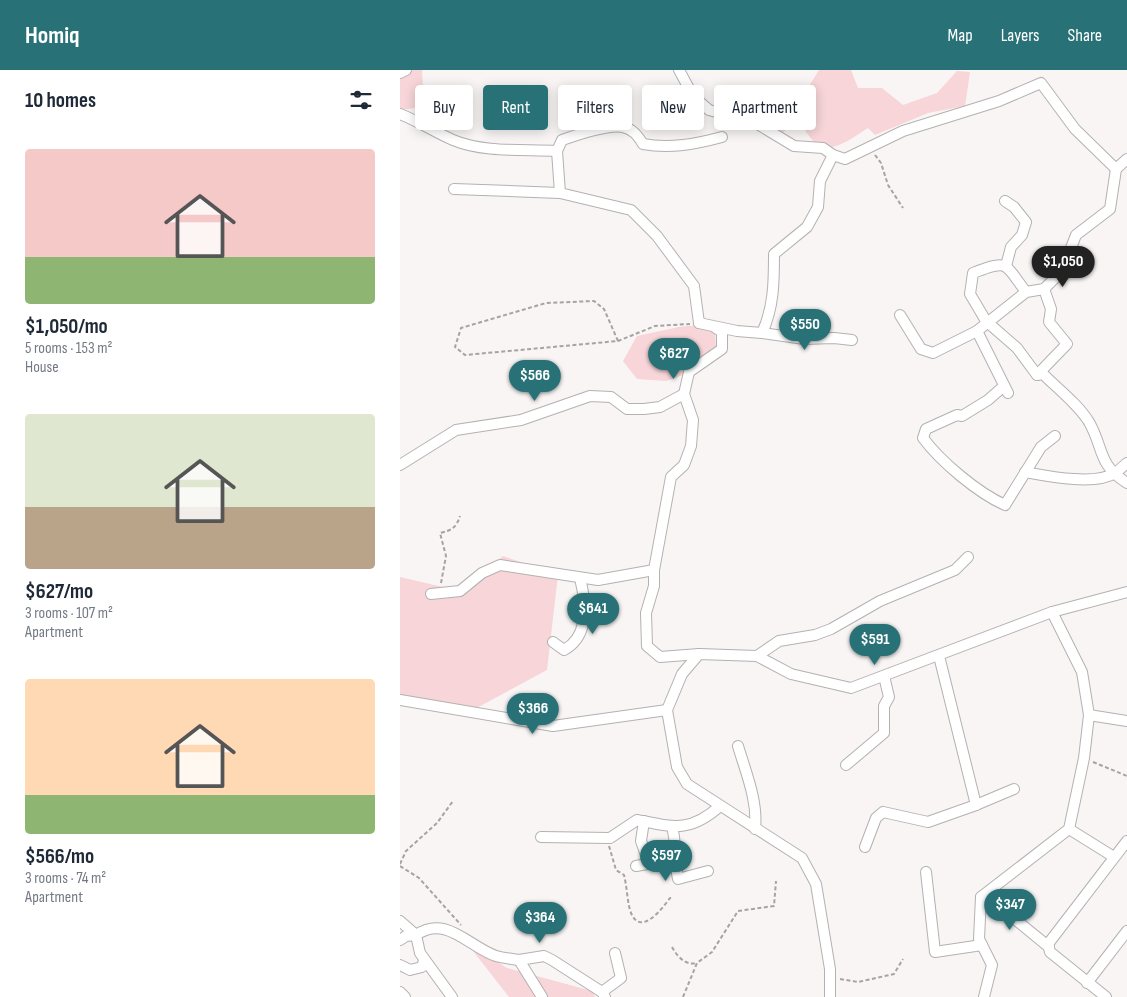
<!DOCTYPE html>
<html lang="en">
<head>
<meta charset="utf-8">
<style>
	body { margin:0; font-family:"Sofia Sans Condensed",sans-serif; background:#f6f6f7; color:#1f2937; height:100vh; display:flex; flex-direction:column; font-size:19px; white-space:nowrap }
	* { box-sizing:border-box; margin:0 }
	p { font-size:16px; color:#747a83 }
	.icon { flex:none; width:28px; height:28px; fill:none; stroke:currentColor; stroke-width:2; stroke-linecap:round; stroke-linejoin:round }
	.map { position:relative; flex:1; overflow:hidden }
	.drawer { display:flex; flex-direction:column; background:#fff; width:400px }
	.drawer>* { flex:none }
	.hud { position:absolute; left:15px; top:15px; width:475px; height:45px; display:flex; gap:10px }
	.price { position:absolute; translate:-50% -42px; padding:0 11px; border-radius:18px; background:#287277; color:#fff; font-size:16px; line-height:32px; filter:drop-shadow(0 1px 2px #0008) }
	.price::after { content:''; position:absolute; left:50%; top:30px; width:15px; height:11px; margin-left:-8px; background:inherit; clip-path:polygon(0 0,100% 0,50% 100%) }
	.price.on { background:#222; color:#fff }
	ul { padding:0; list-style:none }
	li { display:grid; align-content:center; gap:10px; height:265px; padding:0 25px }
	li span { display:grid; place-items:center; height:155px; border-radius:5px; color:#555 }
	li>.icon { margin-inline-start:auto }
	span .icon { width:90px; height:90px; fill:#fffc; stroke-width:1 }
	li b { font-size:21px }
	h2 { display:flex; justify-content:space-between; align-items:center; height:60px; padding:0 25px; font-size:21px }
	.chip { padding:0 18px; border-radius:5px; background:#fff; box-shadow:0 2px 12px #0003; font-size:18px; line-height:45px }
	.chip.on { background:#287277; color:#fff }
	header { display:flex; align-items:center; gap:30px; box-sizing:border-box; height:70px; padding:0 25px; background:#287277; color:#fff }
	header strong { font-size:24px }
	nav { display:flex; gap:28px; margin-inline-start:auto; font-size:18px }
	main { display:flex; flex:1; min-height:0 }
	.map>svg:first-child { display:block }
	.green { fill:#f7d5d8 }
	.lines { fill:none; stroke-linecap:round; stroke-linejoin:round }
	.minor-casing { stroke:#b4b1b1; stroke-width:12 }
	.path { stroke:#a6a3a3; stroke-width:2; stroke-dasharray:4 2.5; stroke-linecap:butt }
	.minor { stroke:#fff; stroke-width:10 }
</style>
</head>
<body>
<header>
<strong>Homiq</strong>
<nav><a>Map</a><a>Layers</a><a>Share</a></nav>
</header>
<main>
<section class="drawer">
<h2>10 homes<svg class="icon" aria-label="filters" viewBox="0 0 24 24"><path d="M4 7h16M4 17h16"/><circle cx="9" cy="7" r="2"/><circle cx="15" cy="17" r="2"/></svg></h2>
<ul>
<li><span style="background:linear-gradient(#f6c9c9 70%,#8fb573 0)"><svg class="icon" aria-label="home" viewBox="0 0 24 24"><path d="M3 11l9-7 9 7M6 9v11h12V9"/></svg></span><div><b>$1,050/mo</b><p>5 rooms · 153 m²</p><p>House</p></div></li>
<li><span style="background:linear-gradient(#dfe7d0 60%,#b9a48a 0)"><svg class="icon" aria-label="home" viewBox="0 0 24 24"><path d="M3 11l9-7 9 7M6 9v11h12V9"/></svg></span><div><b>$627/mo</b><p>3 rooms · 107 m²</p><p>Apartment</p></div></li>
<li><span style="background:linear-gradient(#ffd9b3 75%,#8fb573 0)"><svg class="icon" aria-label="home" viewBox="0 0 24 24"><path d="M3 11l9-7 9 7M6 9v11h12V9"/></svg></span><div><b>$566/mo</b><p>3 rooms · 74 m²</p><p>Apartment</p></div></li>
</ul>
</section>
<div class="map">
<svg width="727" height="927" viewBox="0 0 727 927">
	<rect width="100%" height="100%" fill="#f9f5f5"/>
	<g class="green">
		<path d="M 0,0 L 22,0 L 24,37 L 0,40 Z"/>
		<path d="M 419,0 L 451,0 L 458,18 L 482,18 L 503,35 L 537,23 L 557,1 L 570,2 L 565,36 L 528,43 L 475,65 L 468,58 C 455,66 429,87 415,73 C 409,67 404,58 399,51 L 382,63 L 363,50 L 367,40 L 354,33 L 331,41 L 339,25 L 353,20 L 381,31 L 401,29 Z"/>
		<path d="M 309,254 L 315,260 L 316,278 L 283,305 L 266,311 L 237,309 L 223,291 L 237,266 L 279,257 Z"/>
		<path d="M 103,486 L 158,505 L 147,600 L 71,641 L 0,636 L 0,507 L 60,521 Z"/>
		<path d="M 66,872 L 107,898 L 192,921 L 195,927 L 109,927 Z"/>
	</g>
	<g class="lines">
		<defs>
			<g id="minor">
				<path d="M 279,0 L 293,26 L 309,40 L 356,53 L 394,76 L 423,78 L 433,85 L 445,89 L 503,61 L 599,31 L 641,13 L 675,59 L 716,99"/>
				<path d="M 0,3 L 6,0"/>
				<path d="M 0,44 C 18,51 35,62 53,70 C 84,83 124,79 157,81"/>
				<path d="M 54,119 L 160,123 L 231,140 L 257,166 L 294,216 L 299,253"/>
				<path d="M 160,123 L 157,81 L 162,70 C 177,65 207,54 223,57 C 233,59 238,66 243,74 C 270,79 296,74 322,67"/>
				<path d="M 605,131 L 614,137 L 626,152 L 622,165 L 611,177 L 606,196"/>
				<path d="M 626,222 C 604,193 609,189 573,203 L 570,224 L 586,251 L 617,278 L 637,305 L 643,304 C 658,319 678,334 689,352 C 704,378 697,394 727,413"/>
				<path d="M 500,245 L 521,279 L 533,283 L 577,261"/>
				<path d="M 362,263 L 404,269 L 434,268 L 452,270"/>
				<path d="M 637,305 L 667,274 L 649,252 L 651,239 L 644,219"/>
				<path d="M 604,316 L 588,330 L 562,346 L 557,345 L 526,359 L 523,368 C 541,392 578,423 605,435 L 641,377 L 655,366"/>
				<path d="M 608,323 L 577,261 L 626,222 L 644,219 L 662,201 L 676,165 L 710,139 L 716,99 L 727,89"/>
				<path d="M 0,395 L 56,360 L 121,350 L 190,326 L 211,327 L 227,339 L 244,339 L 260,337 L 284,324"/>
				<path d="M 625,402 C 647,406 695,416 715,403 C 719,401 723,396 727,393"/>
				<path d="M 31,524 L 60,521 L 82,503 L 100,495 L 198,510 L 254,500"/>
				<path d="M 153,572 L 164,580 C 190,566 186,532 180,508"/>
				<path d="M 299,584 L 260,587 L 247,576 L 246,543 L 254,516 L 254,500 L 271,407 L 284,395 L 291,376 L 293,350 L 284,324 L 289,302 L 322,279 L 322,262 L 313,256 L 299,253 L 337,261 L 362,263 C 374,237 374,211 374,184 L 407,157 L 418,137 L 420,111 L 433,85"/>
				<path d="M 357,586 L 379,571 L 415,565 L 431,559 L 480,531 L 555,500 L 568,487"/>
				<path d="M 0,630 L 153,656 L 267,640"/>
				<path d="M 689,645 L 727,651"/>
				<path d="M 338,676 C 346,703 358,731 355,759"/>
				<path d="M 446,695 L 484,663 L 484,636 L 489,627 L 484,606"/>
				<path d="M 576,735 L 614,719"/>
				<path d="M 272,757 C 277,774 274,791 278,809 L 308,801"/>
				<path d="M 669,759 L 714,787"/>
				<path d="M 141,767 L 210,768 L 237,750 C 273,757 290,763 320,736"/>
				<path d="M 465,777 L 476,748 L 483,742 L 528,752 L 576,735 L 539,586"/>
				<path d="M 236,796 L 247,794 L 248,791 L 241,771 L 244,751"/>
				<path d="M 526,802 L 535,882 L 582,875"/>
				<path d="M 581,827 L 595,833 L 649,877"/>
				<path d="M 0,851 L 16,865"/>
				<path d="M 0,870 L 6,866 L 16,865"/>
				<path d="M 0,895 L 10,900 L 22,897 L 24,890"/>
				<path d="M 687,913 L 727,861"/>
				<path d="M 0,922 L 5,927"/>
				<path d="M 202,922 L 221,908 L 215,883"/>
				<path d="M 52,927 L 20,883 L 16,865 C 46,844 69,877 96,886 C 103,888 112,889 119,890"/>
				<path d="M 142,927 L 119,890 L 144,886 L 152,890 L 202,922 L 205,927"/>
				<path d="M 430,927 L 430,899 L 416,814 L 402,788 L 287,714 L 277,697 L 267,640 L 282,604 L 299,584 L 357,586 L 391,604 L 451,618 L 652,542 L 727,522"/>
				<path d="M 584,927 L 592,895 L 579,869 L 581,827 L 669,759 L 684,688 L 689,645 L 682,602 L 652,542"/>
				<path d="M 706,927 L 650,882 L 648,874 L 727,771"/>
			</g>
		</defs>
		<use href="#minor" class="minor-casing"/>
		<g class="path">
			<path d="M 475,85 L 481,93 L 488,115 L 503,138"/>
			<path d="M 218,271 L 204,239 L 194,231 L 146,233 L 61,258 L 55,277 L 65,285 L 218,271 L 255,256 L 290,254"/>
			<path d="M 41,513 L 46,486 L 40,463 C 52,460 56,458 60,446"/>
			<path d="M 693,692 L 727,706"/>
			<path d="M 209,776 L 216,800 L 224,805 C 227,817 227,829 230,840 C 239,869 262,839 270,828 L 273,828"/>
			<path d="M 0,794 L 6,781 L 37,753 L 53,731"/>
			<path d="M 0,796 L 19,808 L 61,855"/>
			<path d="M 272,877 C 277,886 285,896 297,893"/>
			<path d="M 440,909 L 458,912 L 494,904 L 503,889"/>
			<path d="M 283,927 L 297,893 L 312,882 L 338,841 L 374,836 L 376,811"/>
		</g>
		<use href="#minor" class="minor"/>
	</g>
</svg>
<b class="price on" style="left:663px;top:218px">$1,050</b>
<b class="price" style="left:405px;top:281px">$550</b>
<b class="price" style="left:274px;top:310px">$627</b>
<b class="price" style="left:135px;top:332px">$566</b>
<b class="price" style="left:193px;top:565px">$641</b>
<b class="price" style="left:475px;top:596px">$591</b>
<b class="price" style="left:133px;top:665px">$366</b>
<b class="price" style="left:266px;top:812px">$597</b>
<b class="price" style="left:610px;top:861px">$347</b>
<b class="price" style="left:140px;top:874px">$364</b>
<div class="hud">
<a class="chip">Buy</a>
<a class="chip on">Rent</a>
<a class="chip">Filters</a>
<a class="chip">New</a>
<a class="chip">Apartment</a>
</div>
</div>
</main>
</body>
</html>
